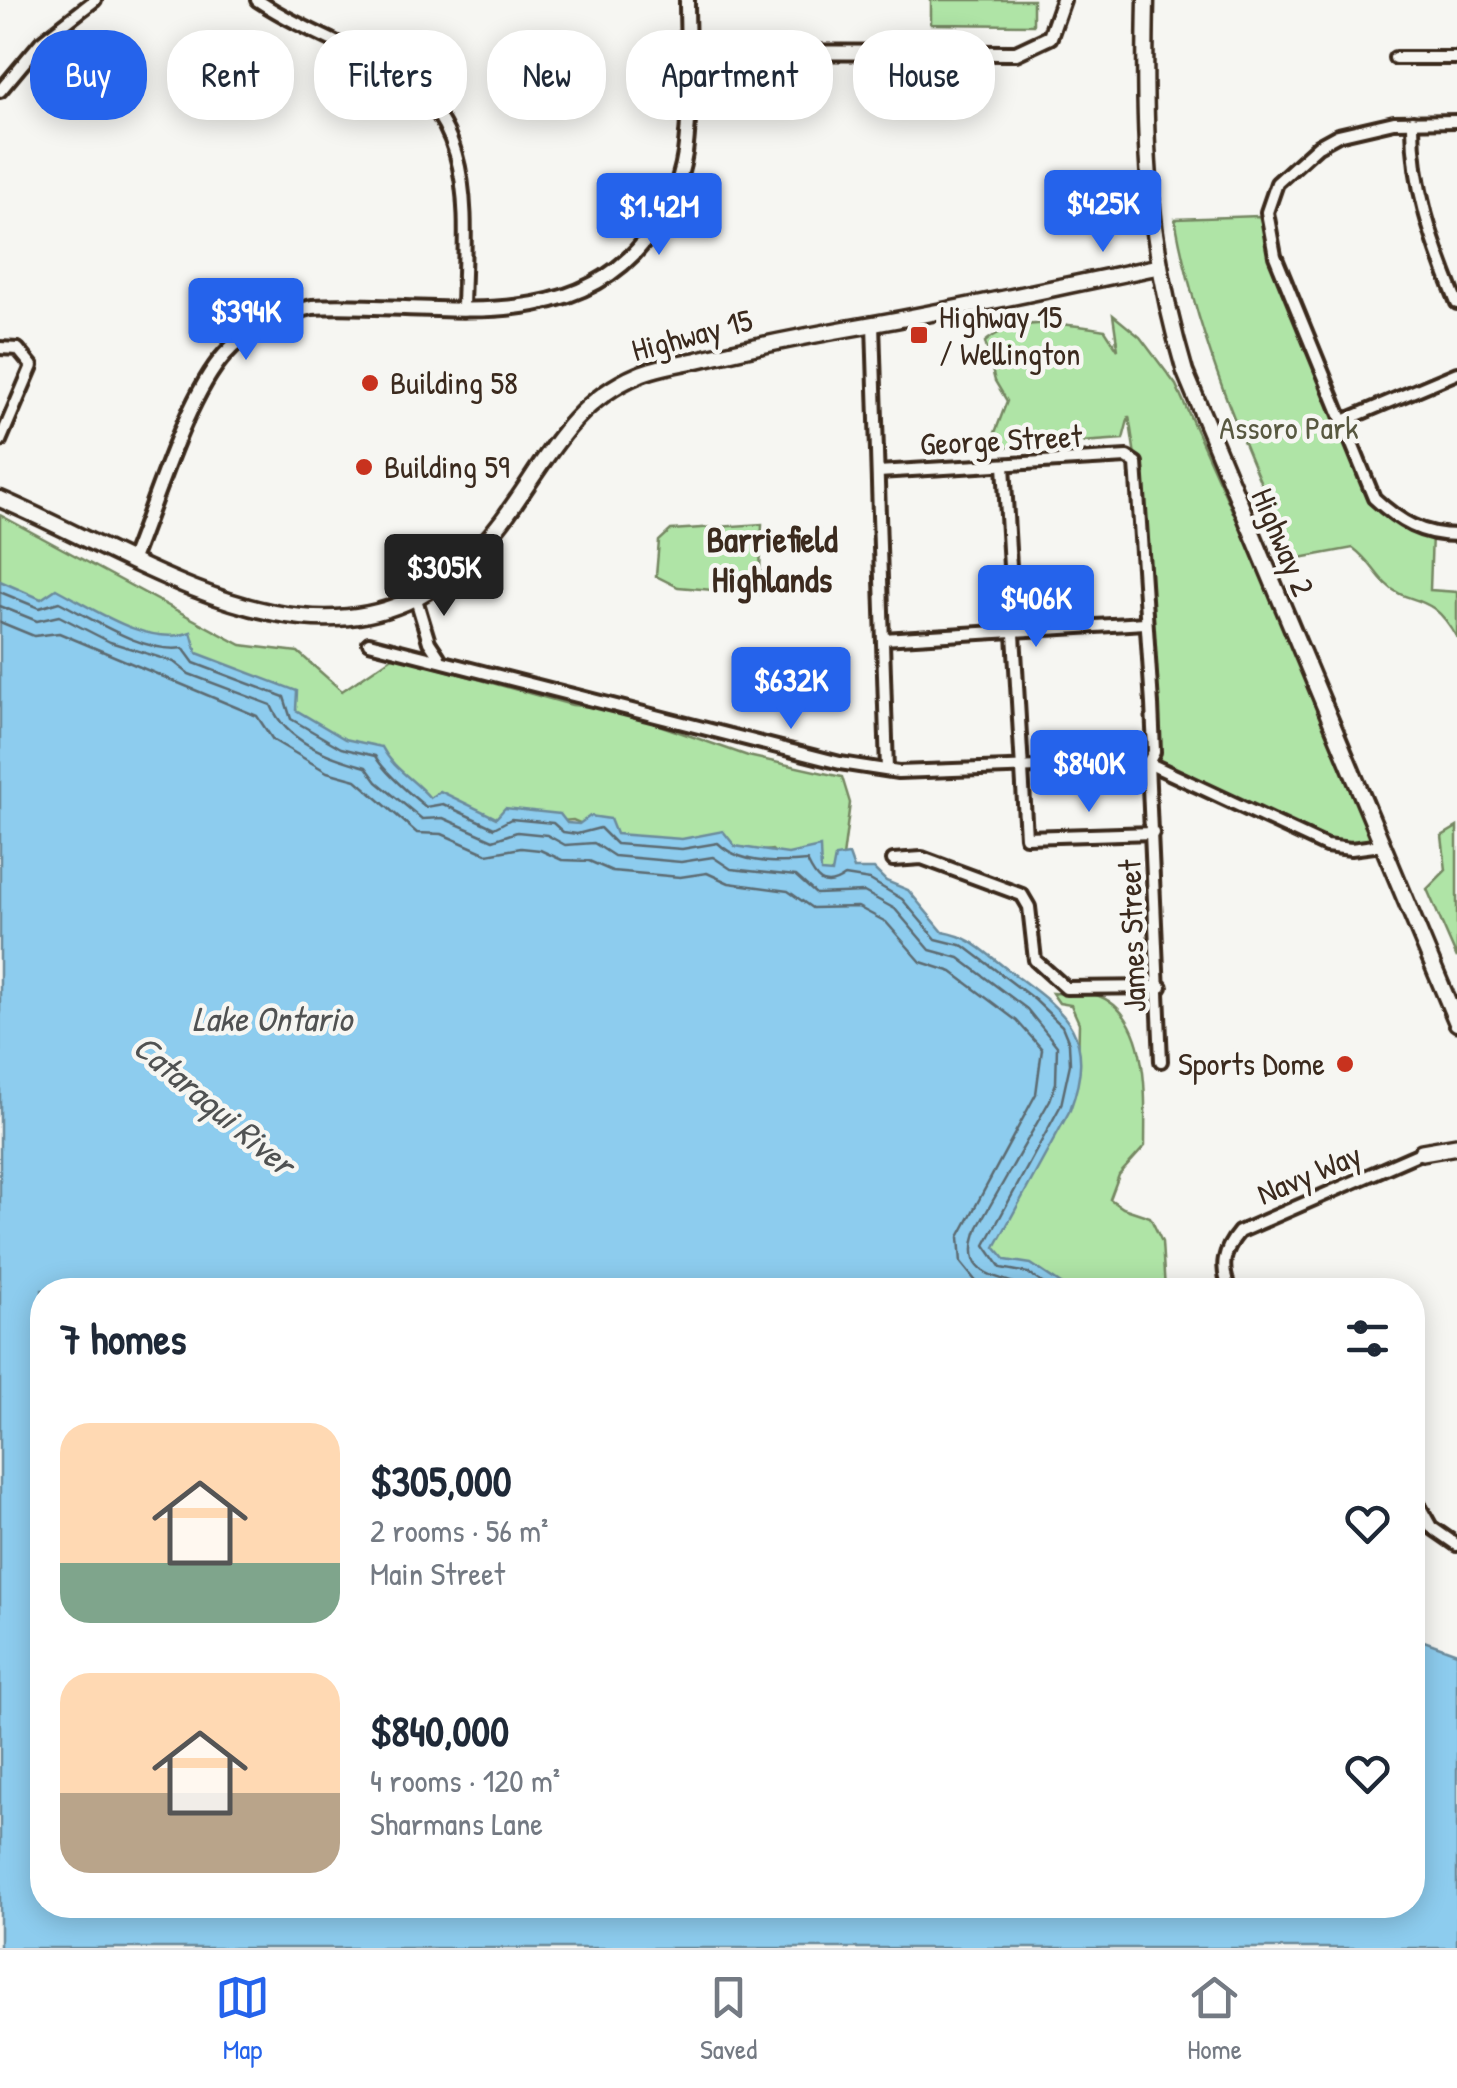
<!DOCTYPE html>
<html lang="en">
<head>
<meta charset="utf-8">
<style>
	body { margin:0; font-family:"Patrick Hand",sans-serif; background:#f2f2f3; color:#1f2937; height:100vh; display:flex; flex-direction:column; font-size:38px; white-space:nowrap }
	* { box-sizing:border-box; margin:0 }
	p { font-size:32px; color:#747a83 }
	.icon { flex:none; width:55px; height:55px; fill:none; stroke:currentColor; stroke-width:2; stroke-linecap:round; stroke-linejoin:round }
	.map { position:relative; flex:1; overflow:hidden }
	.side { position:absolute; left:30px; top:1278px; width:1395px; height:640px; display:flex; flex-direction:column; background:#fff; border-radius:40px; box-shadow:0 5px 25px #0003 }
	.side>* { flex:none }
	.hud { position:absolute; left:30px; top:30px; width:1398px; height:90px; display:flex; gap:20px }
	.price { position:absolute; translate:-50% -85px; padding:0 22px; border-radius:10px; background:#2563eb; color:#fff; font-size:32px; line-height:65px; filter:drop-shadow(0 2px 5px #0008) }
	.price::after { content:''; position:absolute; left:50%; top:60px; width:30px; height:22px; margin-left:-15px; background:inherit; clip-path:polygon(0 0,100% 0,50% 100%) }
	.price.selected { background:#222; color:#fff }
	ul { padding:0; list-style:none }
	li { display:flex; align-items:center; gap:30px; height:250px; padding:0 30px }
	li span { display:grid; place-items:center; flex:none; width:280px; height:200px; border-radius:30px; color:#555 }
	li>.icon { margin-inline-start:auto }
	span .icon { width:120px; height:120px; fill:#fffc; stroke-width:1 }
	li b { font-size:42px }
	h2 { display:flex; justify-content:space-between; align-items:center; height:120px; padding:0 30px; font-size:42px }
	.pill { padding:0 35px; border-radius:40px; background:#fff; box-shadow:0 5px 25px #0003; font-size:35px; line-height:90px }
	.pill.selected { background:#2563eb; color:#fff }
	.tab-bar { display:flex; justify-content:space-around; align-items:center; height:140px; border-top:2px solid #e0e1e3; background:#fff; font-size:28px; color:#747a83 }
	.tab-bar a { display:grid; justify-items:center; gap:5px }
	.tab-bar .selected { color:#2563eb }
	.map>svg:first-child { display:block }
	.green { fill:#afe4a6; stroke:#758762; stroke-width:2.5 }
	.water { fill:#8dccee; stroke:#6c8b9b; stroke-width:2.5 }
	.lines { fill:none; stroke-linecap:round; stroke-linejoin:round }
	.shore { stroke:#5c6b71; stroke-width:2.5 }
	.minor-casing { stroke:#3b2a1e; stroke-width:18 }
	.tertiary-casing { stroke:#3b2a1e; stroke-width:20 }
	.secondary-casing { stroke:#3b2a1e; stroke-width:21 }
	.primary-casing { stroke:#3b2a1e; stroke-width:22 }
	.minor { stroke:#f6f6f2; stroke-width:10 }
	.tertiary { stroke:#f6f6f2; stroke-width:12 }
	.secondary { stroke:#f6f6f2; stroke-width:14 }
	.primary { stroke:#f6f6f2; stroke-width:15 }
	.poi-dot { fill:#c8321e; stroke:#f6f6f2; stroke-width:4 }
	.labels { text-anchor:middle; stroke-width:9; stroke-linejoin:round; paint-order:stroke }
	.poi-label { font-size:32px; fill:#3b2a1e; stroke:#f6f6f2; text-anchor:start }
	.street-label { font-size:32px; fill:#3b2a1e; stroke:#f6f6f2 }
	.park-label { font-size:32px; fill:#585840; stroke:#f6f6f2 }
	.neighbourhood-label { font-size:35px; font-weight:bold; fill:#3b2a1e; stroke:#f6f6f2 }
	.water-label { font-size:35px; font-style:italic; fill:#505252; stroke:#f6f6f2 }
</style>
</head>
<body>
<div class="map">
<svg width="1457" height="1948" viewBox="0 0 1457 1948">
	<rect width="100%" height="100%" fill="#f6f6f2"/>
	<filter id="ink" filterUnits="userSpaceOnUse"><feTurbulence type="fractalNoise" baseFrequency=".01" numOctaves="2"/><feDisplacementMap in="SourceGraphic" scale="20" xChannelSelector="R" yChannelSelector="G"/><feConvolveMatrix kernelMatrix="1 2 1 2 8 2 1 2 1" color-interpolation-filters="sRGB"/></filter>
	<g filter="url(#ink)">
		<g class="green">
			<path d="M 931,0 L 1033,0 L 1033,25 L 931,24 Z"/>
			<path d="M 1259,216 L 1365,492 L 1387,512 L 1432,533 L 1430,590 L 1457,592 L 1457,638 C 1430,588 1409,608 1385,583 C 1373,570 1368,559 1353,548 L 1294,559 C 1245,449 1197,339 1175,219 Z"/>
			<path d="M 1113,315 L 1140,337 L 1176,385 L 1382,845 L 1339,850 L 1148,763 L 1154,752 L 1137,469 L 1129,416 L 1123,439 L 997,448 L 993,438 L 1007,401 L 995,381 L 985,342 C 1016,315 1067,324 1105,330 L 1118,350 Z"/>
			<path d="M 0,515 L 241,645 L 298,652 L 342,691 L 394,656 L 572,705 L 613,709 L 748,756 L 842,777 L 850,803 L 842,865 L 810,886 L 772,850 L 721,856 L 686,839 L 635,847 L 573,820 L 476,829 L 0,606 Z"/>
			<path d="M 762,524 L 759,594 L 678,587 L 656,576 L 659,541 L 671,530 Z"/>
			<path d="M 1457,827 L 1457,958 L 1427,889 L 1446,870 L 1442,836 Z"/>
			<path d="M 1052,993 C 1065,994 1087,991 1099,996 C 1151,1017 1145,1101 1145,1146 L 1119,1175 L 1110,1199 L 1123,1208 L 1150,1217 L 1162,1242 L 1165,1290 L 1053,1290 L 997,1267 L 986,1231 L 1078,1068 L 1079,1023 L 1071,1005 L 1059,1003 Z"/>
		</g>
		<path class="water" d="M 0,581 L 41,599 L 56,589 C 94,609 149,648 191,632 L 197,653 L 297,691 L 296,710 L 345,739 L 382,747 C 393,769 414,779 430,798 L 440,791 L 496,818 L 505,808 L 560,814 L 567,823 L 579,824 L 590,816 L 610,819 L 616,834 L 682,839 L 723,831 L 735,846 L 788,854 L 820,847 L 821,872 L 832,873 L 835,857 L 849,855 L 854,869 L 874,869 L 886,881 L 908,890 L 943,932 C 971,937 981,949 1003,966 C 1060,1009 1100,1029 1070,1110 L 995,1247 L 1006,1260 L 1031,1264 L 1070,1290 L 42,1290 L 42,1905 L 1412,1905 L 1413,1637 L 1457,1653 L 1457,1948 L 0,1948 Z"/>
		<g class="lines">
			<g class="shore">
				<path d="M 0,592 L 39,608 L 59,602 C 93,619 144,654 183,648 L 194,663 L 284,697 L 291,719 L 341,748 L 375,756 C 385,773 410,794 426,807 L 443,804 L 494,828 L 511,819 L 553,823 L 563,832 L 577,834 L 600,828 L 616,844 L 682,849 L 718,843 C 739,864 777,864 807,861 C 815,878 823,892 845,876 L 870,880 L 902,899 L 936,939 L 964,946 L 1035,1000 L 1062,1026 L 1069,1043 L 1070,1064 L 1061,1105 L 985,1245 L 1001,1268 L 1028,1273 L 1052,1290"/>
				<path d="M 0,606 L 37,621 L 59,616 L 110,642 L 174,662 L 189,674 L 271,705 C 286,742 329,757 366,767 L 377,782 L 422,819 L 443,818 L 493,840 L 517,832 L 547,835 L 565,845 L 594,843 L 614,856 L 681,862 L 713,857 L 731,869 L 796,876 L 816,894 L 864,892 L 895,909 L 930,950 L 959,958 L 1027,1009 L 1057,1046 L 1056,1083 L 1050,1100 L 978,1227 C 957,1282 1005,1274 1030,1290"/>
				<path d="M 0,622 L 34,636 L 59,633 L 257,716 L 273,740 L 327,772 L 356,780 L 417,833 L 442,834 L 487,854 L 521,848 L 540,850 L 562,860 L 589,861 L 612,871 L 680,877 L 707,873 L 729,883 L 788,891 L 812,908 L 858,907 L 886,922 L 921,962 L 952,972 L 1017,1021 L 1042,1049 L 1036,1094 L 959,1237 L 961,1263 L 983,1290"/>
			</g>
			<defs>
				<g id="minor">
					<path d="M 257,0 C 295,25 333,40 373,60 C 480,112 465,209 463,308"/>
					<path d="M 1395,58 L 1457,58"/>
					<path d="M 0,91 L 41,42 L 95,0"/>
					<path d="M 1413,121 C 1412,186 1433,244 1457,303"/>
					<path d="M 1457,121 L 1394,122 L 1338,135 L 1318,146 L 1277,183 L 1267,212 L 1275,256 L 1374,498 C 1400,522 1422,535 1457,535"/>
					<path d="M 873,324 L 887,770"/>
					<path d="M 0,348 L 18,349 L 32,366 L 0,441"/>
					<path d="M 1343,421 L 1457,373"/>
					<path d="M 1004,465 L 1026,837 L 1153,833"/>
					<path d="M 878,472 L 1127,457 L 1136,463 L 1152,704 L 1154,752 L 1148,763 L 1161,1061"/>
					<path d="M 416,599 L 429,642 L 439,657"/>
					<path d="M 883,639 L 1145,623"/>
					<path d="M 369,643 L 840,763 L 898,772 L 1148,763 L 1326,846 L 1351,849 L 1382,845"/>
					<path d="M 893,860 L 922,858 L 1022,895 L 1029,907 L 1035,960 L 1066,988 L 1161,987"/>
					<path d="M 1230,1290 C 1220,1267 1223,1251 1239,1232 L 1427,1150"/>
					<path d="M 1412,1493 L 1431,1527 L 1457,1545"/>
				</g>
				<g id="tertiary">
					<path d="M 687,52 L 1016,53 L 1050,37 L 1063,0"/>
					<path d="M 132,559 C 155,503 186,397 225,354 C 248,328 279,315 312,307 C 421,300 565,341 644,242 C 666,216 680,186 685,153 C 692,104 687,50 687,0"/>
				</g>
				<g id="secondary">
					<path d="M 1146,0 C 1143,136 1146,240 1185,372 L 1457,1023"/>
					<path d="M 0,499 C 168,571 357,715 502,521 C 544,465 569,404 638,375 C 656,367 678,364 697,360 C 754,346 810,335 868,325 C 965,308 1061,286 1157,267"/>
				</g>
				<path id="primary" d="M 1422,1152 L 1457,1146"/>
			</defs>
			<use href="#minor" class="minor-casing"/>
			<use href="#tertiary" class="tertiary-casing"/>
			<use href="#secondary" class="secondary-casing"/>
			<use href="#primary" class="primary-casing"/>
			<use href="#minor" class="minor"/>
			<use href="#tertiary" class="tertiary"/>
			<use href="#secondary" class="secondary"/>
			<use href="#primary" class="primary"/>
		</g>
	</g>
	<g class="poi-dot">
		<rect x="909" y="325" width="20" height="20" rx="5"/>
		<circle cx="370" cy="383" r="10"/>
		<circle cx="364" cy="467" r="10"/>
		<circle cx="1345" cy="1064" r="10"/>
	</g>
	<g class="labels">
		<g class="poi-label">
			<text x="939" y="328">Highway 15<tspan x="939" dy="37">/ Wellington</tspan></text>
			<text x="390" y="394">Building 58</text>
			<text x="384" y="478">Building 59</text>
			<text x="1325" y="1075" text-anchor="end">Sports Dome</text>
		</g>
		<g class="street-label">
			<text transform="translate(692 335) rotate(-15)" y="11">Highway 15</text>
			<text transform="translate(1001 440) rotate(-3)" y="11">George Street</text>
			<text transform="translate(1283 542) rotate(67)" y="11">Highway 2</text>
			<text transform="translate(1132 936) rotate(-92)" y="11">James Street</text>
			<text transform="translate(1309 1174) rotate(-23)" y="11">Navy Way</text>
		</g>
		<g class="park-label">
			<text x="1289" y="439">Assoro Park</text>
		</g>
		<g class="neighbourhood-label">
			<text x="772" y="552">Barriefield<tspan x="772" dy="40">Highlands</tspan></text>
		</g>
		<g class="water-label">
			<text x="272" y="1031">Lake Ontario</text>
			<text transform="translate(214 1105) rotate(40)" y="12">Cataraqui River</text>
		</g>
	</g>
</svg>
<b class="price" style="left:1103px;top:255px">$425K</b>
<b class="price" style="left:659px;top:258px">$1.42M</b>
<b class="price" style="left:246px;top:363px">$394K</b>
<b class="price selected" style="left:444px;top:619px">$305K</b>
<b class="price" style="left:1036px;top:650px">$406K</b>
<b class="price" style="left:791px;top:732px">$632K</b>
<b class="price" style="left:1089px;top:815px">$840K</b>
<div class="hud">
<a class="pill selected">Buy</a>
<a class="pill">Rent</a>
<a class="pill">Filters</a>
<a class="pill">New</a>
<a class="pill">Apartment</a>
<a class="pill">House</a>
</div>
<section class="side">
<h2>7 homes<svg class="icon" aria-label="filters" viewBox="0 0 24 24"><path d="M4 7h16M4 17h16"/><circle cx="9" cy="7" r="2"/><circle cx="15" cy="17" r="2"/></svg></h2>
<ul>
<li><span style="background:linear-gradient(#ffd9b3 70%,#7fa58c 0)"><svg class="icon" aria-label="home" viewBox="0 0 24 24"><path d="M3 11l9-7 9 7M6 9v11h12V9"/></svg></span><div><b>$305,000</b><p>2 rooms · 56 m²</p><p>Main Street</p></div><svg class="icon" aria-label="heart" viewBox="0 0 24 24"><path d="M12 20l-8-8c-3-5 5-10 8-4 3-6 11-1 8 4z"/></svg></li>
<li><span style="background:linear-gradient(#ffd9b3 60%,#b9a48a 0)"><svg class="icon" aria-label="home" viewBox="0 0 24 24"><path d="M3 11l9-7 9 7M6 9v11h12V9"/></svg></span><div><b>$840,000</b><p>4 rooms · 120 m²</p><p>Sharmans Lane</p></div><svg class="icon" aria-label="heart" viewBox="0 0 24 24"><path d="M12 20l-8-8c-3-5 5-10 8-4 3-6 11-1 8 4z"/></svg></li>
</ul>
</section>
</div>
<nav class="tab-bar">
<a class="selected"><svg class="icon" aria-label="map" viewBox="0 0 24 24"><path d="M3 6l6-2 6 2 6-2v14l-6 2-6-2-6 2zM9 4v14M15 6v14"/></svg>Map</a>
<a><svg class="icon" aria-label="saved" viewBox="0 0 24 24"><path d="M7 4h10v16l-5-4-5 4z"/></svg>Saved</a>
<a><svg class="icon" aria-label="home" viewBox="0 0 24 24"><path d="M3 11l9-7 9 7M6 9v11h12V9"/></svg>Home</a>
</nav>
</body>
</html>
